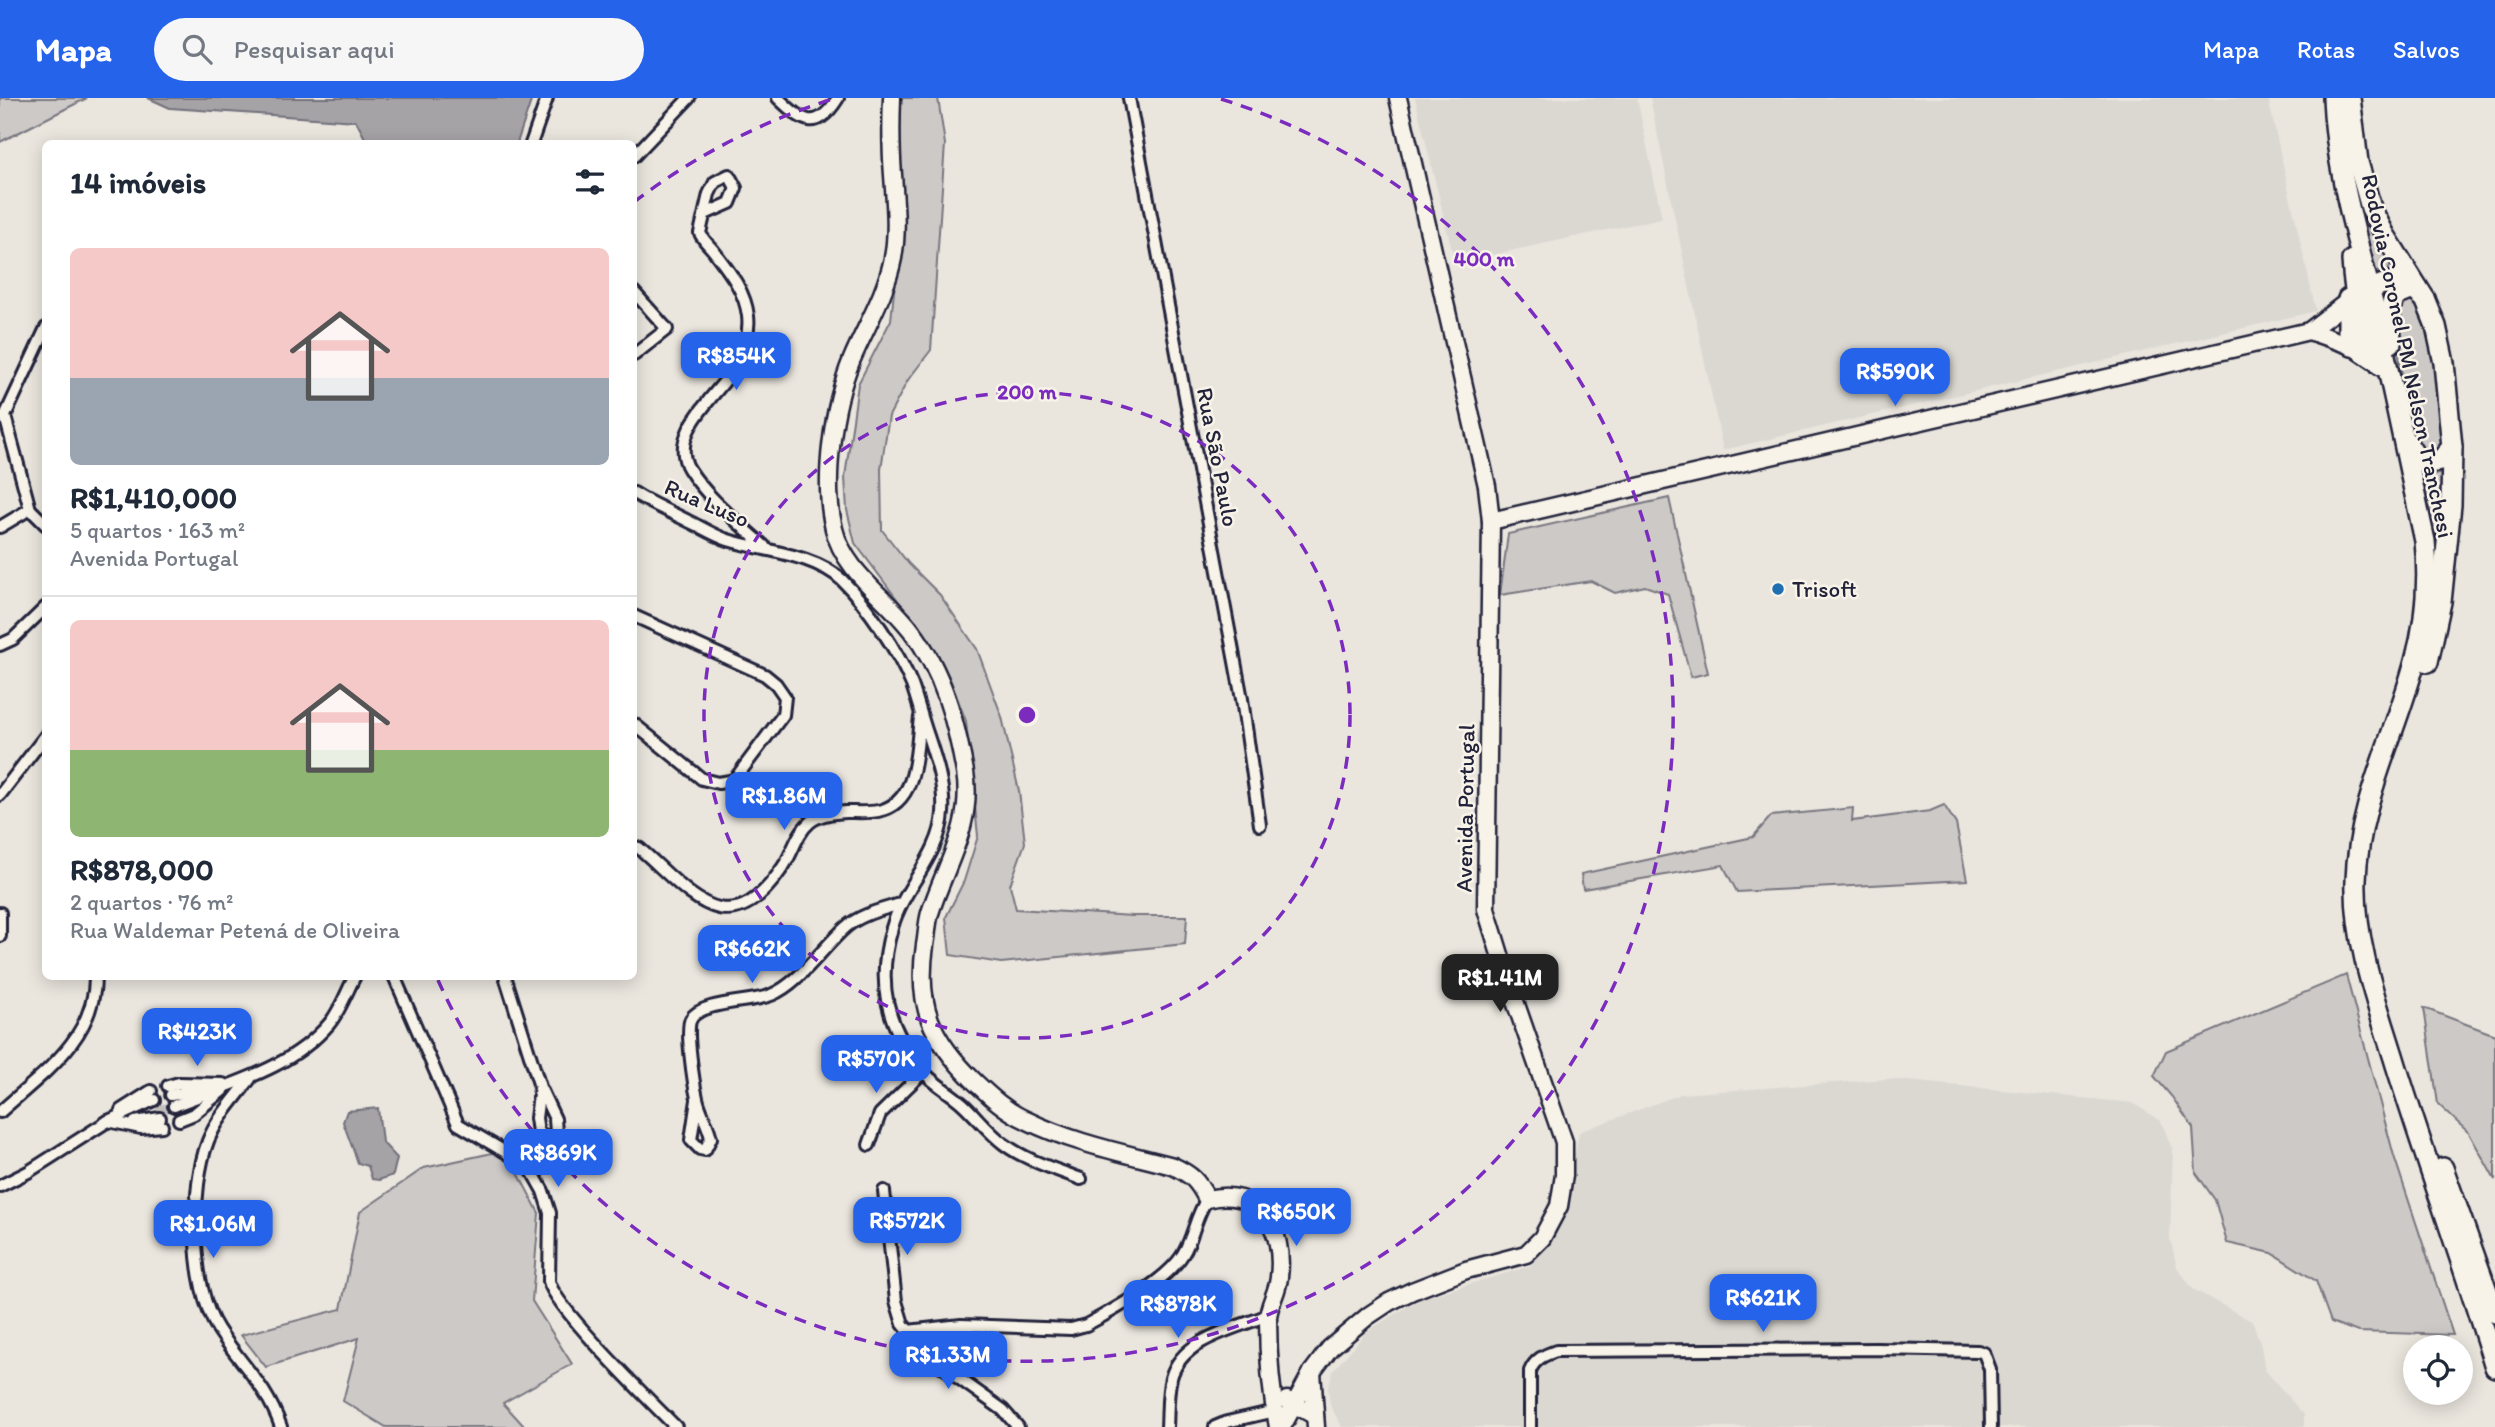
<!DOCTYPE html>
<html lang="pt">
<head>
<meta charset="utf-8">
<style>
	body { margin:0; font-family:Itim,sans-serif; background:#f6f6f7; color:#1f2937; height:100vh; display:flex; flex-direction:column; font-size:26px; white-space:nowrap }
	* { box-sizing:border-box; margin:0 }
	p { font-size:23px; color:#747a83 }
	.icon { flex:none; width:38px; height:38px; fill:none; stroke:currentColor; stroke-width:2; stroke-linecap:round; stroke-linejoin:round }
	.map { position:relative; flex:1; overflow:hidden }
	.side { position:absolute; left:42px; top:42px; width:595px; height:840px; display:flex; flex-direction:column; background:#fff; border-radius:10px; box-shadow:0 4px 18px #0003 }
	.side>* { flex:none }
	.buttons { position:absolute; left:2403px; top:1237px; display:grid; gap:14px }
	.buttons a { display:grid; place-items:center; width:70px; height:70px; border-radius:50%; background:#fff; box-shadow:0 4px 18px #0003; font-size:35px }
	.price { position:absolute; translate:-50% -60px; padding:0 16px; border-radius:14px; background:#2563eb; color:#fff; font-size:23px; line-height:46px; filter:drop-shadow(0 2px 4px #0008) }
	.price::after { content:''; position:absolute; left:50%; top:42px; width:21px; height:16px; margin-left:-10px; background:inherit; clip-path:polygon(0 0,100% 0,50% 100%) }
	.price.selected { background:#222; color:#fff }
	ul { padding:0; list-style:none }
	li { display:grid; align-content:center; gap:14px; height:371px; padding:0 28px }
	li+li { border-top:2px solid #e0e1e3 }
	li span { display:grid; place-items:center; height:217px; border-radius:10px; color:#555 }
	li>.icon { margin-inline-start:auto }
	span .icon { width:126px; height:126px; fill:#fffc; stroke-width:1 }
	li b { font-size:30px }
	h2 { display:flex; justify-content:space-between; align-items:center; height:84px; padding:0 28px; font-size:30px }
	header { display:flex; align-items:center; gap:42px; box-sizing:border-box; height:98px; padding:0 35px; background:#2563eb; color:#fff }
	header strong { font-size:33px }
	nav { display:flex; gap:38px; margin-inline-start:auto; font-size:24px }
	.search { width:490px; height:63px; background:#f6f6f7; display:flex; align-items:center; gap:18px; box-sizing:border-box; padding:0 24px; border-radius:38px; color:#747a83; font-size:26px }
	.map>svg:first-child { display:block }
	.built { fill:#dbd8d2 }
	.green { fill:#cdc9c6; stroke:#787680; stroke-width:2 }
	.water { fill:#a6a3a6; stroke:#716f7b; stroke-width:2 }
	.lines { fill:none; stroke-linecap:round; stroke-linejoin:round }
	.street-tunnel { stroke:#c2bfbd; stroke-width:10; stroke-dasharray:10 5; stroke-linecap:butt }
	.street-casing { stroke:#22223b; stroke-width:16 }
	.secondary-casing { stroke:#22223b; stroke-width:21 }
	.highway-casing { stroke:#22223b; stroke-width:24 }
	.street { stroke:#f7f3e8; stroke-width:10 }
	.secondary { stroke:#f7f3e8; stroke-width:16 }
	.highway { stroke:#f7f3e8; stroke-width:19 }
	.ring { fill:none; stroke:#7b2cbf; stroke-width:3.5; stroke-dasharray:12 9 }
	.poi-dot { fill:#1f6fb2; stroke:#f7f3e8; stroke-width:2.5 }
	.labels { text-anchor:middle; stroke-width:5; stroke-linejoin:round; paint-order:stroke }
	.street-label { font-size:23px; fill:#22223b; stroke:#f7f3e8 }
	.poi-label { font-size:23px; fill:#22223b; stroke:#f7f3e8; text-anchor:start }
	.centre { fill:#7b2cbf; stroke:#f7f3e8; stroke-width:3.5 }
	.ring-label { font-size:21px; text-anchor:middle; font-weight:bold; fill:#7b2cbf; stroke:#f7f3e8; stroke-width:5; stroke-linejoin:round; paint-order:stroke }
</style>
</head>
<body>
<header>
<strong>Mapa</strong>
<div class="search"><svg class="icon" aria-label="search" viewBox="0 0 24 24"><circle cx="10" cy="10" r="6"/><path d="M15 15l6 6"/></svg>Pesquisar aqui</div>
<nav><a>Mapa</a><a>Rotas</a><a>Salvos</a></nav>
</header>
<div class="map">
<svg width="2495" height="1329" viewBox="0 0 2495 1329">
	<rect width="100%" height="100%" fill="#eae6de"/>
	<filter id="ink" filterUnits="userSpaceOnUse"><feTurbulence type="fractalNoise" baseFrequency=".0143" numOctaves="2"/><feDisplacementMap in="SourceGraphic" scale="14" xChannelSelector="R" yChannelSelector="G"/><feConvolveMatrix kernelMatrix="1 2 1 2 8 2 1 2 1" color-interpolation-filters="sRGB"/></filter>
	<g filter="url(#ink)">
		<g class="built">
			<path d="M 1415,0 L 1637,0 L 1662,120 L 1455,165 Z"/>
			<path d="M 1650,0 L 2268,0 L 2316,213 L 1723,352 Z"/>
			<path d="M 1888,981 L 2133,1005 L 2161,1023 L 2173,1053 L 2170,1140 L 2177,1169 L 2193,1191 L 2253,1224 L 2261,1248 L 2265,1272 L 2304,1317 L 2304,1329 L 1342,1329 L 1330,1307 L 1328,1290 L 1333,1273 L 1366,1234 L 1420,1201 L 1530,1168 L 1548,1147 L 1563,1123 L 1579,1034 L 1681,996 Z"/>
		</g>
		<g class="green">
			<path d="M 0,0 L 87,0 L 0,44 Z"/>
			<path d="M 901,0 L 938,0 L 945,46 L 931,252 L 908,282 L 889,318 L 881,371 L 882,432 L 909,466 L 940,497 L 977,551 L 1002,619 L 1019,693 L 1025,745 L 1010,787 L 1016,811 L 1133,818 L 1187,818 L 1185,846 L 1001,865 L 950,857 L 946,819 L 964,783 L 978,738 L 966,623 L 950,581 L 924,537 L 855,445 L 847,412 L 845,379 L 858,286 L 891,222 L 901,128 L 899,29 Z"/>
			<path d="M 2355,100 L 2391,164 L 2388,174 L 2379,174 L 2372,169 Z"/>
			<path d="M 2405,204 L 2413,204 L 2420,208 C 2435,243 2445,313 2441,351 L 2428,359 L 2414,342 L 2396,243 L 2400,209 Z"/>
			<path d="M 2446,374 L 2440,467 L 2434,454 L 2416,376 L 2426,379 Z"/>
			<path d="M 1669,400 L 1708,575 L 1691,579 L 1668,496 L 1645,488 L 1615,495 L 1591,483 L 1500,497 L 1508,436 Z"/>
			<path d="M 1944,707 L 1956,726 L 1967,782 L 1737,794 L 1723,767 L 1583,791 L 1581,776 L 1753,739 L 1771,718 L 1853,710 L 1852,723 L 1930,713 Z"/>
			<path d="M 2346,877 L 2394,1058 L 2453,1237 L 2358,1234 L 2331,1224 L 2316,1183 L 2272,1155 L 2227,1145 L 2215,1102 L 2196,1075 L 2193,1030 L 2172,999 L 2154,978 L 2166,953 Z"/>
			<path d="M 2424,910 L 2495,937 L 2495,1082 L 2469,1035 L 2438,1006 Z"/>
			<path d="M 506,1052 L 539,1115 L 532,1203 L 572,1266 L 503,1305 L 525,1329 L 386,1329 L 343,1303 L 359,1240 L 266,1269 L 241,1237 L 341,1211 L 360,1114 L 424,1070 Z"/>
		</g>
		<g class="water">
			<path d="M 148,0 L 532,0 L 517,45 L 368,46 L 356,23 L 170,10 Z"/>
			<path d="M 378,1010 L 382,1044 L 397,1060 L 393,1077 L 379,1082 L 372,1081 L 368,1068 L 358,1065 L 343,1024 L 347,1013 Z"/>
		</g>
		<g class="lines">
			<path class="street-tunnel" d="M 157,1013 L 174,1008"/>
			<defs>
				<g id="street">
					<path d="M 778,0 C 803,24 816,35 838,0"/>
					<path d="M 1129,0 L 1242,601 L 1260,727"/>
					<path d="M 531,46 L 547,0"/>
					<path d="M 634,58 L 689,0"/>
					<path d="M 705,116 L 730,105 L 736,90 L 729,77 L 715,84 L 709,96 L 700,135 C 703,142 708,146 713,152 C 728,172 745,192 748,218 C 750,235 744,254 735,269 C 719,296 667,335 689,371 C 707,400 739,425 764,448"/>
					<path d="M 634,194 L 667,231 L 634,257"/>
					<path d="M 5,318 L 30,411 L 46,427"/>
					<path d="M 5,318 L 46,230"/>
					<path d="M 634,395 C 651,406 671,414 690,424 C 703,430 715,438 728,442 C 763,453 814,456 842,482 C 868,508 898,553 912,587 C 918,604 922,621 928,638 C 936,662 945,689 943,715 C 940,758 903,789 892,830 C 876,884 886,928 922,972 C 932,985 950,994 963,1006 C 977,1019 989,1035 1004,1046 C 1027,1063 1055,1071 1081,1081"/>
					<path d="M 0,429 L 30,411"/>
					<path d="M 634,518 L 765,577 L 776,586 L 785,599 L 783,617 L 735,681 L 730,683 L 718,685 L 702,681 L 634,626"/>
					<path d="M 0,547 L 13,541 L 46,509"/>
					<path d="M 0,697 L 46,637"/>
					<path d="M 634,749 L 639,750 C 691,795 728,851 783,769 C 793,755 796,736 810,724 C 820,716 833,715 846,714 C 856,714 868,715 878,713 C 919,705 916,651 920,619"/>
					<path d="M 0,815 L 0,838"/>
					<path d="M 394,878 L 458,1026 L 529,1068 L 543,1093 L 550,1115 L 549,1183 C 554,1209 652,1305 676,1329"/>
					<path d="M 505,878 L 540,989 L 555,1021 L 556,1034 L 548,1040 L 538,1034 L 536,1020 L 540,989"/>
					<path d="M 250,981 C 235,1001 217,1020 208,1043 C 190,1089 190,1189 218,1231 C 241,1267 266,1286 281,1329"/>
					<path d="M 168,988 L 179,985 L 223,986"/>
					<path d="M 171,997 L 203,991"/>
					<path d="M 697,1002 L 691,1042 L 700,1051 L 705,1052 L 711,1040 C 708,1026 700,1014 697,1000 C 694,987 685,930 691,921 C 701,903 752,905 771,897 C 799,886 823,849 846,829 C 861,816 881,812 900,806"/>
					<path d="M 174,1008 C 228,986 290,972 329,926 C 340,913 347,893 355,878"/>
					<path d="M 121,1012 L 151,993"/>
					<path d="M 0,1014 C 42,976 96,940 95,878"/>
					<path d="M 179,1022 L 194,1016 L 222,993"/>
					<path d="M 108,1023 L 141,1030 L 162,1028"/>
					<path d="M 135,1024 L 160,1020"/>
					<path d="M 869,1047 L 880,1016 L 923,974"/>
					<path d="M 0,1088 L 28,1074 L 108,1023 L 154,1002"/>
					<path d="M 884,1093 L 896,1203 L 903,1226 L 929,1259 L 1003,1312 L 1018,1329"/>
					<path d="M 908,1233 L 961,1227 L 1071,1231 L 1086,1227 C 1114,1212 1167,1183 1183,1156 C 1194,1138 1195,1119 1207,1101"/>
					<path d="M 1167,1329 C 1168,1313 1167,1295 1171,1280 C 1182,1240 1235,1231 1268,1217"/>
					<path d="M 1215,1329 L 1227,1324 L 1275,1313"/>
					<path d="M 1530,1329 L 1530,1273 C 1535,1261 1544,1257 1556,1253 L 1877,1251 L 1978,1253 L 1984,1255 L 1990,1271 L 1991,1329"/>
				</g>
				<g id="secondary">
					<path d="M 892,0 C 891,25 891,52 893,77 C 895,105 898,133 893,160 C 886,196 866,228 852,261 C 833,307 822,383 834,431 C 844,473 886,499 911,532 C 943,573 956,624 965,674 C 974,727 945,767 930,815 C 927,825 927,837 925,847 C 916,908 931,941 975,984 C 991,999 1006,1013 1026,1022 C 1072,1045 1124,1055 1173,1068 C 1192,1077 1197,1082 1207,1101 C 1260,1088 1285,1131 1279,1179 C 1278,1194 1268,1207 1268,1221 C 1268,1257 1271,1294 1278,1329"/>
					<path d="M 2309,233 L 2352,248 L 2380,267"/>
					<path d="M 1491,423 L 2309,233 L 2348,203"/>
					<path d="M 1312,1274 L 1316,1329"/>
					<path d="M 1287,1302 L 1315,1318"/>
					<path d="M 1282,1329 L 1312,1274 L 1330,1250 L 1368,1218 L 1389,1204 L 1412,1193 L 1466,1172 L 1526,1156 L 1542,1140 L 1559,1108 L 1564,1077 L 1564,1044 L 1510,889 L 1486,811 L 1491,423 L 1487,388 L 1398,0"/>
				</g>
				<g id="highway">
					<path d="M 2333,0 C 2336,73 2358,143 2375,214 C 2393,290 2408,366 2425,443 C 2429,483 2426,524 2415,563 C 2396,636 2358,705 2356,782 C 2354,845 2378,908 2396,967 C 2428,1069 2464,1168 2495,1269"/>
					<path d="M 2350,0 L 2358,64 L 2371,110 L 2385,137 L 2425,201 L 2436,228 L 2444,265 L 2452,349 L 2451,407 L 2441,504 L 2428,564"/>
					<path d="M 2352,162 C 2354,200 2362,234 2380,267"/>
					<path d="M 2361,196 C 2376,189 2400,174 2413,191"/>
					<path d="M 2348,201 L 2348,236 L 2352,248"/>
					<path d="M 2391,245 L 2390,210 L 2396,198 L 2413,191 L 2425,201"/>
					<path d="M 2407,344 C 2415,360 2422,368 2440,363 L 2452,349"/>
					<path d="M 2443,1070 L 2495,1215"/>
				</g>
			</defs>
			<use href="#street" class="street-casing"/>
			<use href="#secondary" class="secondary-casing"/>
			<use href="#highway" class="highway-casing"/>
			<use href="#street" class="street"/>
			<use href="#secondary" class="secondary"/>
			<use href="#highway" class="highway"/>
		</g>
	</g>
	<g class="ring">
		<circle cx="1027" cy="617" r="323"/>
		<path d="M634 104A646 646 0 0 1 833 1M1221 1A646 646 0 1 1 437 880"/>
	</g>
	<circle class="poi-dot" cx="1778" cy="491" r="7"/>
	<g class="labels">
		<g class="street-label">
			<text transform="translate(2408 258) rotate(78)" y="8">Rodovia Coronel PM Nelson Tranchesi</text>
			<text transform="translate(1218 359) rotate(79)" y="8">Rua São Paulo</text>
			<text transform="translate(707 405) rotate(23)" y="8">Rua Luso</text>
			<text transform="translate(1465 710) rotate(-89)" y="8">Avenida Portugal</text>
		</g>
		<g class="poi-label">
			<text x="1792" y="499">Trisoft</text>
		</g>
	</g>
	<circle cx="1027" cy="617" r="10" class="centre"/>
	<g class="ring-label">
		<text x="1484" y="168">400 m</text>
		<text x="1027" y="301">200 m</text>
	</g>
</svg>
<div class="buttons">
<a><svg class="icon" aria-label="locate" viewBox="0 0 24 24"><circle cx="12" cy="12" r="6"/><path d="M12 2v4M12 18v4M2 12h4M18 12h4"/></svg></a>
</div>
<b class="price" style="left:736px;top:294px">R$854K</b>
<b class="price" style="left:1895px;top:310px">R$590K</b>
<b class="price" style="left:784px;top:734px">R$1.86M</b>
<b class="price" style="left:752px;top:887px">R$662K</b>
<b class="price selected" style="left:1500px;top:916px">R$1.41M</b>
<b class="price" style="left:197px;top:970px">R$423K</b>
<b class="price" style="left:876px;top:997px">R$570K</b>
<b class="price" style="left:558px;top:1091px">R$869K</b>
<b class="price" style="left:1296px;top:1150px">R$650K</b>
<b class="price" style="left:907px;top:1159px">R$572K</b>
<b class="price" style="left:213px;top:1162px">R$1.06M</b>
<b class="price" style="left:1763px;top:1236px">R$621K</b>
<b class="price" style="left:1178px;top:1242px">R$878K</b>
<b class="price" style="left:948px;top:1293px">R$1.33M</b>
<section class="side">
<h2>14 imóveis<svg class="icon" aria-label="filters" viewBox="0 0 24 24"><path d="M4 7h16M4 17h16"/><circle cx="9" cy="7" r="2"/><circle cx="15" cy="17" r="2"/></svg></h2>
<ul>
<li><span style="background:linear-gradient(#f6c9c9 60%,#9aa5b1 0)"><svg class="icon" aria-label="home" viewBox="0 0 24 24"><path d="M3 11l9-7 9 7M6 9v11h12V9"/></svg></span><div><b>R$1,410,000</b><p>5 quartos · 163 m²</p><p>Avenida Portugal</p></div></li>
<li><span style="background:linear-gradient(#f6c9c9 60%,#8fb573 0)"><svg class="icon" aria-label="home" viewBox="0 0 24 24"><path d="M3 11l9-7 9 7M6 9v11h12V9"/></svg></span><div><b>R$878,000</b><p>2 quartos · 76 m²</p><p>Rua Waldemar Petená de Oliveira</p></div></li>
</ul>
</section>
</div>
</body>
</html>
